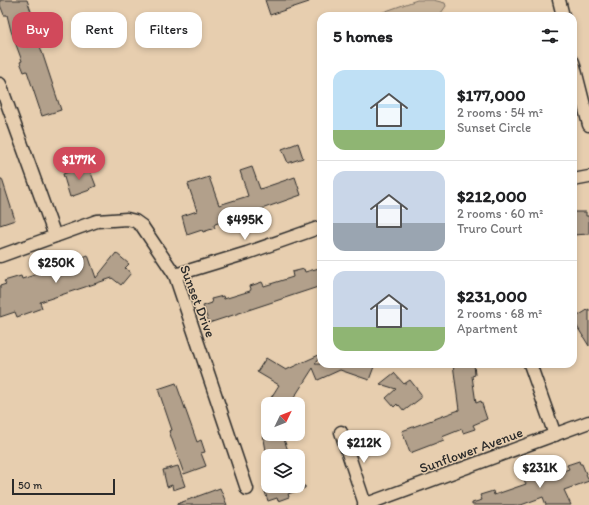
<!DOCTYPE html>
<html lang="en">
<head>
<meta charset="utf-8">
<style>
	body { margin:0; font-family:Itim,sans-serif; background:#f6f6f6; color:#202124; height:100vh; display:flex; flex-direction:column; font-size:15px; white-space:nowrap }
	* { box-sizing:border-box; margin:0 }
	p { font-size:13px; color:#757577 }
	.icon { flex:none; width:22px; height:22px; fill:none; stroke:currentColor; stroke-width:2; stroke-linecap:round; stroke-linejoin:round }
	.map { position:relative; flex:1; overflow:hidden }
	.details { position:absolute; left:317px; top:12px; width:260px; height:356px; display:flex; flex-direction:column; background:#fff; border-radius:12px; box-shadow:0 2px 6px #0003 }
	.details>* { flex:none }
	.top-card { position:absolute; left:12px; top:12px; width:245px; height:36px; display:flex; gap:8px }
	.needle { width:26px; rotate:47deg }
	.tools { position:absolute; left:261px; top:397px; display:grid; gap:8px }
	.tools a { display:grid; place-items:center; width:44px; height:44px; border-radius:8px; background:#fff; box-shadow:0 2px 6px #0003; font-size:20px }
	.scale { position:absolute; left:12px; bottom:10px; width:103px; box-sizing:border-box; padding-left:4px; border:2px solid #2b2b2b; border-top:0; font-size:11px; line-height:14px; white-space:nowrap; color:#2b2b2b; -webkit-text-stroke:3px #e7ceaf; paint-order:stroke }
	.price { position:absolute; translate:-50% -34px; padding:0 9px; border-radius:14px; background:#fff; color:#222; font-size:13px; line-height:26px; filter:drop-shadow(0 1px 2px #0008) }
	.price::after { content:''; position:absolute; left:50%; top:24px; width:12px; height:9px; margin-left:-6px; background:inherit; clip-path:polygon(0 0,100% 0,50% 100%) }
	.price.active { background:#d1495b; color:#fff }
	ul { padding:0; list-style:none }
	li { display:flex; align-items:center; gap:12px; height:100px; padding:0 16px }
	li+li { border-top:1px solid #e0e0e0 }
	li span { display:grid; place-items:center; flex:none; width:112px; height:80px; border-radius:12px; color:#555 }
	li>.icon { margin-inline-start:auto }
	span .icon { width:48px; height:48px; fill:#fffc; stroke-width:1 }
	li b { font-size:17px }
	h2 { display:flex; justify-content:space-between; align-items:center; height:48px; padding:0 16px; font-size:17px }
	.chip { padding:0 14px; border-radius:12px; background:#fff; box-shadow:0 2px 6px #0003; font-size:14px; line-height:36px }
	.chip.active { background:#d1495b; color:#fff }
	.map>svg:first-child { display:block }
	.green { fill:#c8b399; stroke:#7a6f62 }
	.building { fill:#b2a08b; stroke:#2b2b2b }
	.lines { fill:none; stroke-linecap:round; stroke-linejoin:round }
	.minor-casing { stroke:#2b2b2b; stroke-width:15 }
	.minor { stroke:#e7ceaf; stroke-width:12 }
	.labels { text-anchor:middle; stroke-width:3; stroke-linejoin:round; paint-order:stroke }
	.street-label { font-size:14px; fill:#2b2b2b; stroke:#e7ceaf }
</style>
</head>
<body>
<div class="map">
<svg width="589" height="505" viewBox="0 0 589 505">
	<rect width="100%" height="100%" fill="#e7ceaf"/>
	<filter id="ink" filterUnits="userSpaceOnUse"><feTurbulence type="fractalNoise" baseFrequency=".025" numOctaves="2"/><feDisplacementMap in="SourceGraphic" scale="8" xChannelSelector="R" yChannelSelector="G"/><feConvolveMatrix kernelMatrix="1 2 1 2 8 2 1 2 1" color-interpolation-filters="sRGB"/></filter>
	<g filter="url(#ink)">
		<path class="green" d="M 417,0 L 433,0 L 445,3 L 446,6 L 439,16 L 372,16 Z"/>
		<g class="building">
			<path d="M 0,0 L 27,0 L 42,42 L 39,43 L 61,110 L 42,116 L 27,71 L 24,72 L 20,62 L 22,61 L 11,31 L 7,15 L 4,15 L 0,5 Z"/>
			<path d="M 265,0 L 309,0 L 309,2 L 270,15 Z"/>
			<path d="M 298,143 L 303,158 L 288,163 L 282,149 Z"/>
			<path d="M 88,165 L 96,186 L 89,189 L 90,190 L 70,197 L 63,174 Z"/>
			<path d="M 252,167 L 260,189 L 295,177 L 301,195 L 256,211 L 257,215 L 245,219 L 244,215 L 215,224 L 214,226 L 215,228 L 203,232 L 202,230 L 187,235 L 182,216 L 197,211 L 188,184 L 209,177 L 219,205 L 248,196 L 240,171 Z"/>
			<path d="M 0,179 L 2,179 L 15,220 L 0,225 Z"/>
			<path d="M 573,212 L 586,212 L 586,216 L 589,216 L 589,234 L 573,235 Z"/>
			<path d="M 116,253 L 129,264 L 125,268 L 131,273 L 121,285 L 112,278 L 40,302 L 42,308 L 17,317 L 15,312 L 0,317 L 0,286 L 6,284 L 4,281 L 21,276 L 22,279 L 44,272 L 42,268 L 77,257 L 78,259 L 88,255 L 96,278 Z"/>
			<path d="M 319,268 L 321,275 L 321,286 L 209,323 L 203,306 L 212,303 L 211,299 L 223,296 L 224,299 L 250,291 L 251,289 L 250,286 L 262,282 L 264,286 L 293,277 L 292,272 L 304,269 L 305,272 Z"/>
			<path d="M 589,309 L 589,346 L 573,320 L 573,319 Z"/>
			<path d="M 321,354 L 315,364 L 375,364 L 369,380 L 340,370 L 318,380 L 313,368 L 290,404 L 267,404 L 279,385 L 257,372 L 266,358 L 286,370 Z"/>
			<path d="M 453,364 L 474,364 L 475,375 L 472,376 L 476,403 L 481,401 L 487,419 L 473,425 L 475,429 L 463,433 L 462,429 L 442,437 L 444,440 L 410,453 L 402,431 L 459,410 Z"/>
			<path d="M 394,373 L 404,384 L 410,380 L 421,394 L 421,398 L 404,411 L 399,405 L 398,406 L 397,404 L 394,407 L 386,398 L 396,389 L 380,384 Z"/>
			<path d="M 176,383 L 197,442 L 201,440 L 205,452 L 201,453 L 206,466 L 184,474 L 169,431 L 172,430 L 158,389 Z"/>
			<path d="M 263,434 L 282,434 L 290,456 L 267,456 Z"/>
			<path d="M 579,461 L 580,464 L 582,464 L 589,481 L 564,490 L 571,505 L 546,505 L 543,497 L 521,505 L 472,505 L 472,503 L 482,500 L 480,495 L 493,491 L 494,495 L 526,484 L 524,480 L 539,475 L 540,479 L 569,469 L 567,465 Z"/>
			<path d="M 178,466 L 185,486 L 173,490 L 172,485 L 167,487 L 163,470 Z"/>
			<path d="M 263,486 L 305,486 L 305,488 L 288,494 L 289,497 L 278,501 L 277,498 L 268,501 Z"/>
			<path d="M 220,488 L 227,505 L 177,505 L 177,504 Z"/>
		</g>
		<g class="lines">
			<defs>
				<g id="minor">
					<path d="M 559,0 L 563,16"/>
					<path d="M 573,62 L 589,125"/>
					<path d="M 0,84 L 55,236"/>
					<path d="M 573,180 L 589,177"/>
					<path d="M 0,256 L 97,221 L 127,219 L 135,221 L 142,226 L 175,275 L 247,489"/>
					<path d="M 175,275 L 247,253 L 321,227"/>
					<path d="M 530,364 L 555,435"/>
					<path d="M 341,432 L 365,504"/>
					<path d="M 364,505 L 589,422"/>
				</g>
			</defs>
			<use href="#minor" class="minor-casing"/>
			<use href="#minor" class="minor"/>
		</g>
	</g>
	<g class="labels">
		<g class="street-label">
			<text transform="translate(198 301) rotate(69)" y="5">Sunset Drive</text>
			<text transform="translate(471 450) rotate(-20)" y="5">Sunflower Avenue</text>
		</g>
	</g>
</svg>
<div class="tools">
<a><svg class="needle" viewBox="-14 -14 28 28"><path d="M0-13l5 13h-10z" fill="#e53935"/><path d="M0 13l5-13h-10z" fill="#757577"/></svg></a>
<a><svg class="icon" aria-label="layers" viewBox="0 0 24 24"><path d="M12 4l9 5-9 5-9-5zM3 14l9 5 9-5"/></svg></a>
</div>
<div class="scale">50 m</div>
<b class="price active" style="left:79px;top:181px">$177K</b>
<b class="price" style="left:245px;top:241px">$495K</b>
<b class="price" style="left:56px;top:284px">$250K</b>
<b class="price" style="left:364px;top:464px">$212K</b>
<b class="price" style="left:540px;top:489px">$231K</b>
<div class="top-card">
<a class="chip active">Buy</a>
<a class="chip">Rent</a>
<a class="chip">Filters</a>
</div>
<section class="details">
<h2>5 homes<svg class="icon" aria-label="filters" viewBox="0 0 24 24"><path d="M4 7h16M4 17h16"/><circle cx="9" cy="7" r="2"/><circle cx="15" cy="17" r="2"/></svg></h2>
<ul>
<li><span style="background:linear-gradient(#bfe0f5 75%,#8fb573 0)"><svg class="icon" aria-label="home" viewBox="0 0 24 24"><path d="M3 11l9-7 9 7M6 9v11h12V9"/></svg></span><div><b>$177,000</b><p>2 rooms · 54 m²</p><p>Sunset Circle</p></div></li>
<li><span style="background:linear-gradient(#c9d6e8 65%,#9aa5b1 0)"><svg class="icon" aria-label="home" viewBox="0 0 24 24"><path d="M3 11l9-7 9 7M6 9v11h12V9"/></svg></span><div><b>$212,000</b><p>2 rooms · 60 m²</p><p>Truro Court</p></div></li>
<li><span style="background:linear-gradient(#c9d6e8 70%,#8fb573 0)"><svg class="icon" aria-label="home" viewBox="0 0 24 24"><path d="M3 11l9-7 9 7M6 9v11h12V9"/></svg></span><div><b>$231,000</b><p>2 rooms · 68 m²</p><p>Apartment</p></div></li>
</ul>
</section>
</div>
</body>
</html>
